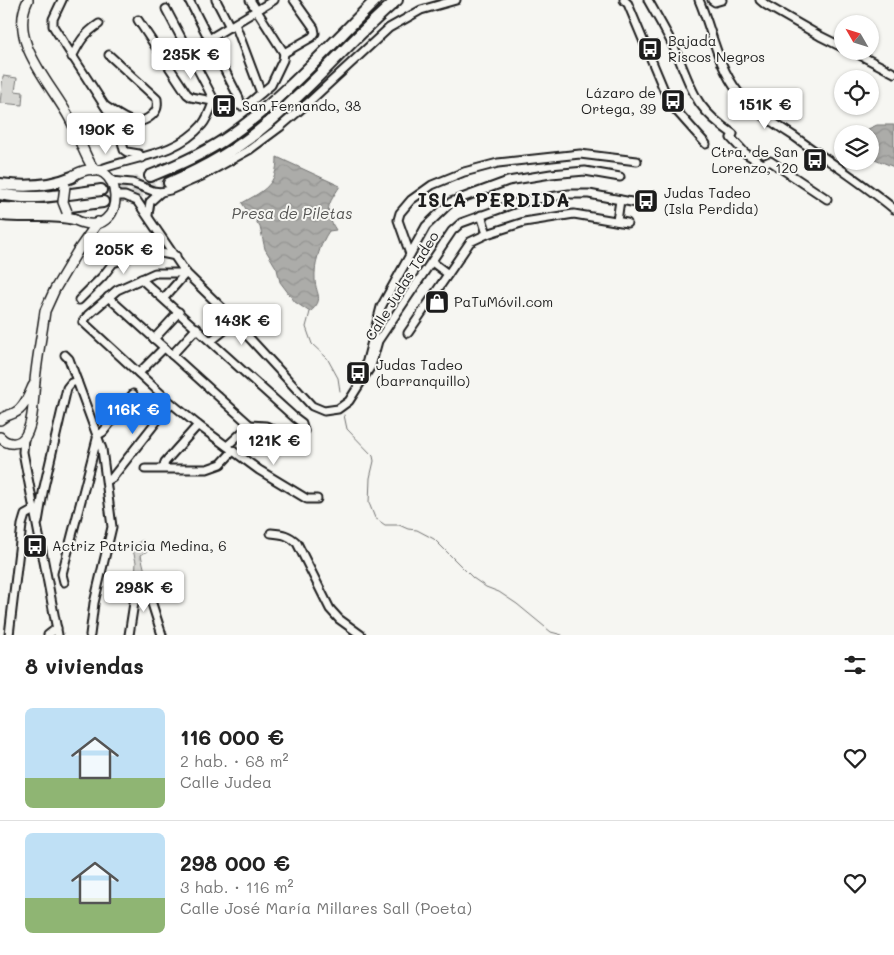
<!DOCTYPE html>
<html lang="es">
<head>
<meta charset="utf-8">
<style>
	body { margin:0; font-family:Mali,sans-serif; background:#f2f2f2; color:#222; height:100vh; display:flex; flex-direction:column; font-size:19px; white-space:nowrap }
	* { box-sizing:border-box; margin:0 }
	p { font-size:16px; color:#767676 }
	.icon { flex:none; width:28px; height:28px; fill:none; stroke:currentColor; stroke-width:2; stroke-linecap:round; stroke-linejoin:round }
	.map { position:relative; height:635px; overflow:hidden }
	.drawer { display:flex; flex-direction:column; background:#fff; flex:1 }
	.drawer>* { flex:none }
	.needle { width:32px; rotate:309deg }
	.tools { position:absolute; left:834px; top:15px; display:grid; gap:10px }
	.tools a { display:grid; place-items:center; width:45px; height:45px; border-radius:50%; background:#fff; box-shadow:0 1px 4px #0004; font-size:25px }
	.price { position:absolute; translate:-50% -42px; padding:0 11px; border-radius:5px; background:#fff; color:#222; font-size:16px; line-height:32px; filter:drop-shadow(0 1px 2px #0008) }
	.price::after { content:''; position:absolute; left:50%; top:30px; width:15px; height:11px; margin-left:-8px; background:inherit; clip-path:polygon(0 0,100% 0,50% 100%) }
	.price.selected { background:#1a73e8; color:#fff }
	ul { padding:0; list-style:none }
	li { display:flex; align-items:center; gap:15px; height:125px; padding:0 25px }
	li+li { border-top:1px solid #e0e0e0 }
	li span { display:grid; place-items:center; flex:none; width:140px; height:100px; border-radius:8px; color:#555 }
	li>.icon { margin-inline-start:auto }
	span .icon { width:60px; height:60px; fill:#fffc; stroke-width:1 }
	li b { font-size:21px }
	h2 { display:flex; justify-content:space-between; align-items:center; height:60px; padding:0 25px; font-size:21px }
	.map>svg:first-child { display:block }
	.grass { fill:#d6d6d2; stroke:#797977 }
	.park { fill:url(#park-crowns); stroke:#797977 }
	.water { fill:url(#water-waves); stroke:#727271 }
	.lines { fill:none; stroke-linecap:round; stroke-linejoin:round }
	.stream { stroke:#727271; stroke-width:1 }
	.highway-tunnel { stroke:#d5d5d2; stroke-width:10; stroke-dasharray:10 5; stroke-linecap:butt }
	.minor-casing { stroke:#1c1c1c; stroke-width:11 }
	.major-casing { stroke:#1c1c1c; stroke-width:12 }
	.highway-casing { stroke:#1c1c1c; stroke-width:14 }
	.minor { stroke:#f6f6f2; stroke-width:7 }
	.major { stroke:#f6f6f2; stroke-width:9 }
	.highway { stroke:#f6f6f2; stroke-width:10 }
	.major-bridge-casing { stroke:#1c1c1c; stroke-width:12; stroke-linecap:butt }
	.major-bridge { stroke:#f6f6f2; stroke-width:9 }
	.labels { text-anchor:middle; stroke-width:4; stroke-linejoin:round; paint-order:stroke }
	.poi-label { font-size:14px; fill:#1c1c1c; stroke:#f6f6f2; text-anchor:start }
	.street-label { font-size:14px; fill:#1c1c1c; stroke:#f6f6f2 }
	.water-label { font-size:15px; font-style:italic; fill:#565654; stroke:#f6f6f2 }
	.district-label { font-size:19px; font-weight:bold; letter-spacing:1px; fill:#1c1c1c; stroke:#f6f6f2 }
</style>
</head>
<body>
<div class="map">
<svg width="894" height="635" viewBox="0 0 894 635">
	<defs>
		<pattern id="park-crowns" width="20" height="18" patternUnits="userSpaceOnUse" patternTransform="scale(1.25)"><rect width="20" height="18" fill="#d6d6d2"/><path d="M2 6a3 3 0 1 1 6 0M12 15a3 3 0 1 1 6 0" fill="none" stroke="#b7b7b4"/></pattern>
		<pattern id="water-waves" width="16" height="10" patternUnits="userSpaceOnUse" patternTransform="scale(1.25)"><rect width="16" height="10" fill="#acaca9"/><path d="M0 5q4-4 8 0t8 0" fill="none" stroke="#939391"/></pattern>
	</defs>
	<rect width="100%" height="100%" fill="#f6f6f2"/>
	<filter id="ink" filterUnits="userSpaceOnUse"><feTurbulence type="fractalNoise" baseFrequency=".02" numOctaves="2"/><feDisplacementMap in="SourceGraphic" scale="10" xChannelSelector="R" yChannelSelector="G"/><feConvolveMatrix kernelMatrix="1 2 1 2 8 2 1 2 1" color-interpolation-filters="sRGB"/></filter>
	<g filter="url(#ink)">
		<path class="grass" d="M 3,76 L 17,78 L 15,91 L 23,92 L 22,105 L 0,103 Z"/>
		<path class="park" d="M 143,540 L 147,551 L 141,555 L 146,576 L 135,578 L 136,562 L 132,546 Z"/>
		<g class="water">
			<path d="M 877,125 L 894,125 L 894,167 L 870,157 L 870,134 L 865,134 L 868,129 Z"/>
			<path d="M 277,157 L 340,186 C 328,205 323,210 336,230 L 329,231 C 320,244 314,264 315,280 C 316,295 325,299 310,312 L 295,302 L 280,282 L 277,269 L 265,249 L 260,227 L 254,218 L 253,213 L 248,212 L 242,203 C 265,190 277,185 277,157 Z"/>
		</g>
		<g class="lines">
			<g class="stream">
				<path d="M 310,312 L 306,327 L 312,344 L 327,358 L 338,378 L 340,391"/>
				<path d="M 344,415 L 347,429 L 373,456 L 374,461 L 370,478 L 369,503 L 375,518 L 385,525 L 399,525 L 408,529 L 417,530 L 434,539 L 473,578 L 486,587 L 499,592 L 517,604 L 551,632 L 562,635"/>
			</g>
			<g class="highway-tunnel">
				<path d="M 101,190 L 124,186 L 150,176"/>
				<path d="M 103,202 L 136,194 L 169,183"/>
			</g>
			<defs>
				<g id="minor">
					<path d="M 62,0 L 53,19 L 53,26 L 119,128"/>
					<path d="M 189,0 L 239,98 L 241,106"/>
					<path d="M 216,0 L 230,27"/>
					<path d="M 250,0 L 284,53"/>
					<path d="M 624,0 L 628,4 L 664,90 L 674,108 L 706,144"/>
					<path d="M 648,0 C 658,18 669,36 677,54 C 694,94 695,108 733,134 L 731,138 L 745,153 L 763,164 L 770,161 L 827,199"/>
					<path d="M 699,0 C 712,30 717,65 738,92 C 753,110 775,124 795,137 C 828,161 863,183 894,209"/>
					<path d="M 712,0 L 715,2 L 722,0"/>
					<path d="M 760,0 L 766,5 L 820,36 L 842,47"/>
					<path d="M 138,20 L 187,94 L 191,97 L 234,105 L 247,105 L 271,85 L 283,60 L 284,53"/>
					<path d="M 235,24 L 261,93"/>
					<path d="M 852,51 L 894,73"/>
					<path d="M 284,53 L 312,37 L 315,33 L 314,28 L 294,0"/>
					<path d="M 72,57 C 80,41 84,34 99,24"/>
					<path d="M 165,62 L 209,39 L 274,0"/>
					<path d="M 105,106 C 120,115 134,130 151,116 C 157,111 158,107 157,99 L 109,55"/>
					<path d="M 118,125 L 124,150 L 127,152 L 139,154 L 142,158"/>
					<path d="M 96,171 C 132,156 174,157 202,125 C 208,118 211,108 214,100 L 166,9"/>
					<path d="M 111,181 L 132,183 L 153,191 L 161,192 L 170,190 L 202,176 L 249,150 L 280,127 L 309,102 L 389,28 L 421,10 L 456,0"/>
					<path d="M 116,196 L 125,196 L 137,201 L 186,273 L 222,308 L 312,406 L 324,411 L 338,409 L 349,401 L 371,366 L 378,341 L 452,231 L 461,223 L 519,202 L 569,194 L 589,194 L 642,204 L 647,208"/>
					<path d="M 148,215 L 150,202 L 161,192"/>
					<path d="M 481,215 L 487,234"/>
					<path d="M 617,221 L 620,200"/>
					<path d="M 410,254 L 398,220 L 400,213 L 411,200 L 432,185 L 464,172 L 498,163 L 580,154 L 637,161"/>
					<path d="M 432,262 L 448,274"/>
					<path d="M 186,273 L 155,273 L 117,290 L 88,315 L 83,322 L 171,403 L 198,425 L 259,470 L 307,499 L 317,499"/>
					<path d="M 141,279 L 294,417 L 302,423 L 304,431 L 301,437 L 293,440 L 266,426 L 250,425 L 227,446"/>
					<path d="M 108,297 L 250,425"/>
					<path d="M 164,298 L 186,273"/>
					<path d="M 79,300 L 103,276 L 113,263 L 143,252 L 151,251 L 176,256"/>
					<path d="M 408,333 L 470,242 L 487,234 L 524,222 L 574,214 L 627,223"/>
					<path d="M 154,339 L 179,312"/>
					<path d="M 211,341 L 235,322"/>
					<path d="M 65,355 L 69,359 L 102,449 L 112,527 L 94,603 L 90,635"/>
					<path d="M 172,355 L 197,328"/>
					<path d="M 364,372 L 381,307 L 426,226 L 451,202 L 508,181 L 551,174 L 585,171 L 620,177"/>
					<path d="M 139,373 L 164,348"/>
					<path d="M 24,438 L 23,452 L 58,635"/>
					<path d="M 163,468 L 165,462 L 198,425"/>
					<path d="M 145,469 L 207,469 L 221,464 L 233,451"/>
					<path d="M 107,481 L 112,478 L 171,403"/>
					<path d="M 38,522 L 44,487 L 67,388 L 71,383 L 77,381"/>
					<path d="M 271,533 C 283,534 289,535 297,543 L 330,609 L 339,619 L 361,635"/>
					<path d="M 64,582 L 62,574 L 98,435 L 103,432 L 133,394"/>
					<path d="M 9,635 L 22,525 L 25,515 L 34,510"/>
					<path d="M 48,635 L 57,628"/>
					<path d="M 129,635 L 136,590 L 140,582 L 144,584 L 147,588 L 162,635"/>
				</g>
				<g id="major">
					<path d="M 28,0 C 7,42 52,84 70,119 C 80,137 82,153 95,171"/>
					<path d="M 74,175 C 126,146 131,245 75,220"/>
					<path d="M 0,420 C 5,415 8,416 14,413 C 24,409 29,395 33,386"/>
					<path d="M 0,437 C 7,445 20,446 26,435 C 34,419 33,399 35,381 C 37,358 42,334 45,311 L 55,289 L 77,252 L 98,222"/>
				</g>
				<g id="highway">
					<path d="M 150,176 C 178,165 206,153 231,135 C 285,97 329,46 376,0"/>
					<path d="M 169,183 C 204,168 238,149 267,124 C 313,86 351,39 397,0"/>
					<path d="M 0,184 C 24,187 49,187 72,177"/>
					<path d="M 0,194 C 33,201 68,194 101,190"/>
					<path d="M 0,208 L 45,209 L 103,202"/>
					<path d="M 3,215 C 27,218 51,213 74,219"/>
				</g>
			</defs>
			<use href="#minor" class="minor-casing"/>
			<use href="#major" class="major-casing"/>
			<use href="#highway" class="highway-casing"/>
			<use href="#minor" class="minor"/>
			<use href="#major" class="major"/>
			<use href="#highway" class="highway"/>
			<defs>
				<path id="major-bridge" d="M 65,186 L 63,202 L 67,212"/>
			</defs>
			<use href="#major-bridge" class="major-bridge-casing"/>
			<use href="#major-bridge" class="major-bridge"/>
		</g>
	</g>
	<defs>
		<symbol id="bus-square" viewBox="-11 -11 22 22"><rect x="-9" y="-9" width="18" height="18" rx="4" fill="#1c1c1c" stroke="#f6f6f2"/><path d="M-5-6H5V4H4V6H2V4H-2V6H-4V4H-5ZM-3.5-4V0h7V-4ZM-3.5 1.2v1.5H-2V1.2ZM2 1.2v1.5H3.5V1.2Z" fill="#fff"/></symbol>
		<symbol id="shop-square" viewBox="-11 -11 22 22"><rect x="-9" y="-9" width="18" height="18" rx="4" fill="#1c1c1c" stroke="#f6f6f2"/><path d="M-5-2.5h2.3a2.7 3.5 0 0 1 5.4 0H5L5.5 6h-11ZM-1.5-2.5h3a1.5 2.3 0 0 0-3 0Z" fill="#fff"/></symbol>
	</defs>
	<g fill-rule="evenodd">
		<use href="#bus-square" x="636" y="35" width="28" height="28"/>
		<use href="#bus-square" x="659" y="87" width="28" height="28"/>
		<use href="#bus-square" x="210" y="92" width="28" height="28"/>
		<use href="#bus-square" x="801" y="146" width="28" height="28"/>
		<use href="#bus-square" x="632" y="187" width="28" height="28"/>
		<use href="#shop-square" x="423" y="288" width="28" height="28"/>
		<use href="#bus-square" x="344" y="359" width="28" height="28"/>
		<use href="#bus-square" x="21" y="532" width="28" height="28"/>
	</g>
	<g class="labels">
		<g class="poi-label">
			<text x="668" y="46">Bajada<tspan x="668" dy="16">Riscos Negros</tspan></text>
			<text x="656" y="98" text-anchor="end">Lázaro de<tspan x="656" dy="16">Ortega, 39</tspan></text>
			<text x="242" y="111">San Fernando, 38</text>
			<text x="798" y="157" text-anchor="end">Ctra. de San<tspan x="798" dy="16">Lorenzo, 120</tspan></text>
			<text x="664" y="198">Judas Tadeo<tspan x="664" dy="16">(Isla Perdida)</tspan></text>
			<text x="454" y="307">PaTuMóvil.com</text>
			<text x="376" y="370">Judas Tadeo<tspan x="376" dy="16">(barranquillo)</tspan></text>
			<text x="52" y="551">Actriz Patricia Medina, 6</text>
		</g>
		<g class="street-label">
			<text transform="translate(402 286) rotate(-58)" y="5">Calle Judas Tadeo</text>
		</g>
		<g class="water-label">
			<text x="292" y="219">Presa de Piletas</text>
		</g>
		<g class="district-label">
			<text x="494" y="207">ISLA PERDIDA</text>
		</g>
	</g>
</svg>
<div class="tools">
<a><svg class="needle" viewBox="-14 -14 28 28"><path d="M0-13l5 13h-10z" fill="#e53935"/><path d="M0 13l5-13h-10z" fill="#767676"/></svg></a>
<a><svg class="icon" aria-label="locate" viewBox="0 0 24 24"><circle cx="12" cy="12" r="6"/><path d="M12 2v4M12 18v4M2 12h4M18 12h4"/></svg></a>
<a><svg class="icon" aria-label="layers" viewBox="0 0 24 24"><path d="M12 4l9 5-9 5-9-5zM3 14l9 5 9-5"/></svg></a>
</div>
<b class="price" style="left:191px;top:80px">235K €</b>
<b class="price" style="left:765px;top:130px">151K €</b>
<b class="price" style="left:106px;top:155px">190K €</b>
<b class="price" style="left:124px;top:275px">205K €</b>
<b class="price" style="left:242px;top:346px">143K €</b>
<b class="price selected" style="left:133px;top:435px">116K €</b>
<b class="price" style="left:274px;top:466px">121K €</b>
<b class="price" style="left:144px;top:613px">298K €</b>
</div>
<section class="drawer">
<h2>8 viviendas<svg class="icon" aria-label="filters" viewBox="0 0 24 24"><path d="M4 7h16M4 17h16"/><circle cx="9" cy="7" r="2"/><circle cx="15" cy="17" r="2"/></svg></h2>
<ul>
<li><span style="background:linear-gradient(#bfe0f5 70%,#8fb573 0)"><svg class="icon" aria-label="home" viewBox="0 0 24 24"><path d="M3 11l9-7 9 7M6 9v11h12V9"/></svg></span><div><b>116 000 €</b><p>2 hab. · 68 m²</p><p>Calle Judea</p></div><svg class="icon" aria-label="heart" viewBox="0 0 24 24"><path d="M12 20l-8-8c-3-5 5-10 8-4 3-6 11-1 8 4z"/></svg></li>
<li><span style="background:linear-gradient(#bfe0f5 65%,#8fb573 0)"><svg class="icon" aria-label="home" viewBox="0 0 24 24"><path d="M3 11l9-7 9 7M6 9v11h12V9"/></svg></span><div><b>298 000 €</b><p>3 hab. · 116 m²</p><p>Calle José María Millares Sall (Poeta)</p></div><svg class="icon" aria-label="heart" viewBox="0 0 24 24"><path d="M12 20l-8-8c-3-5 5-10 8-4 3-6 11-1 8 4z"/></svg></li>
</ul>
</section>
</body>
</html>
